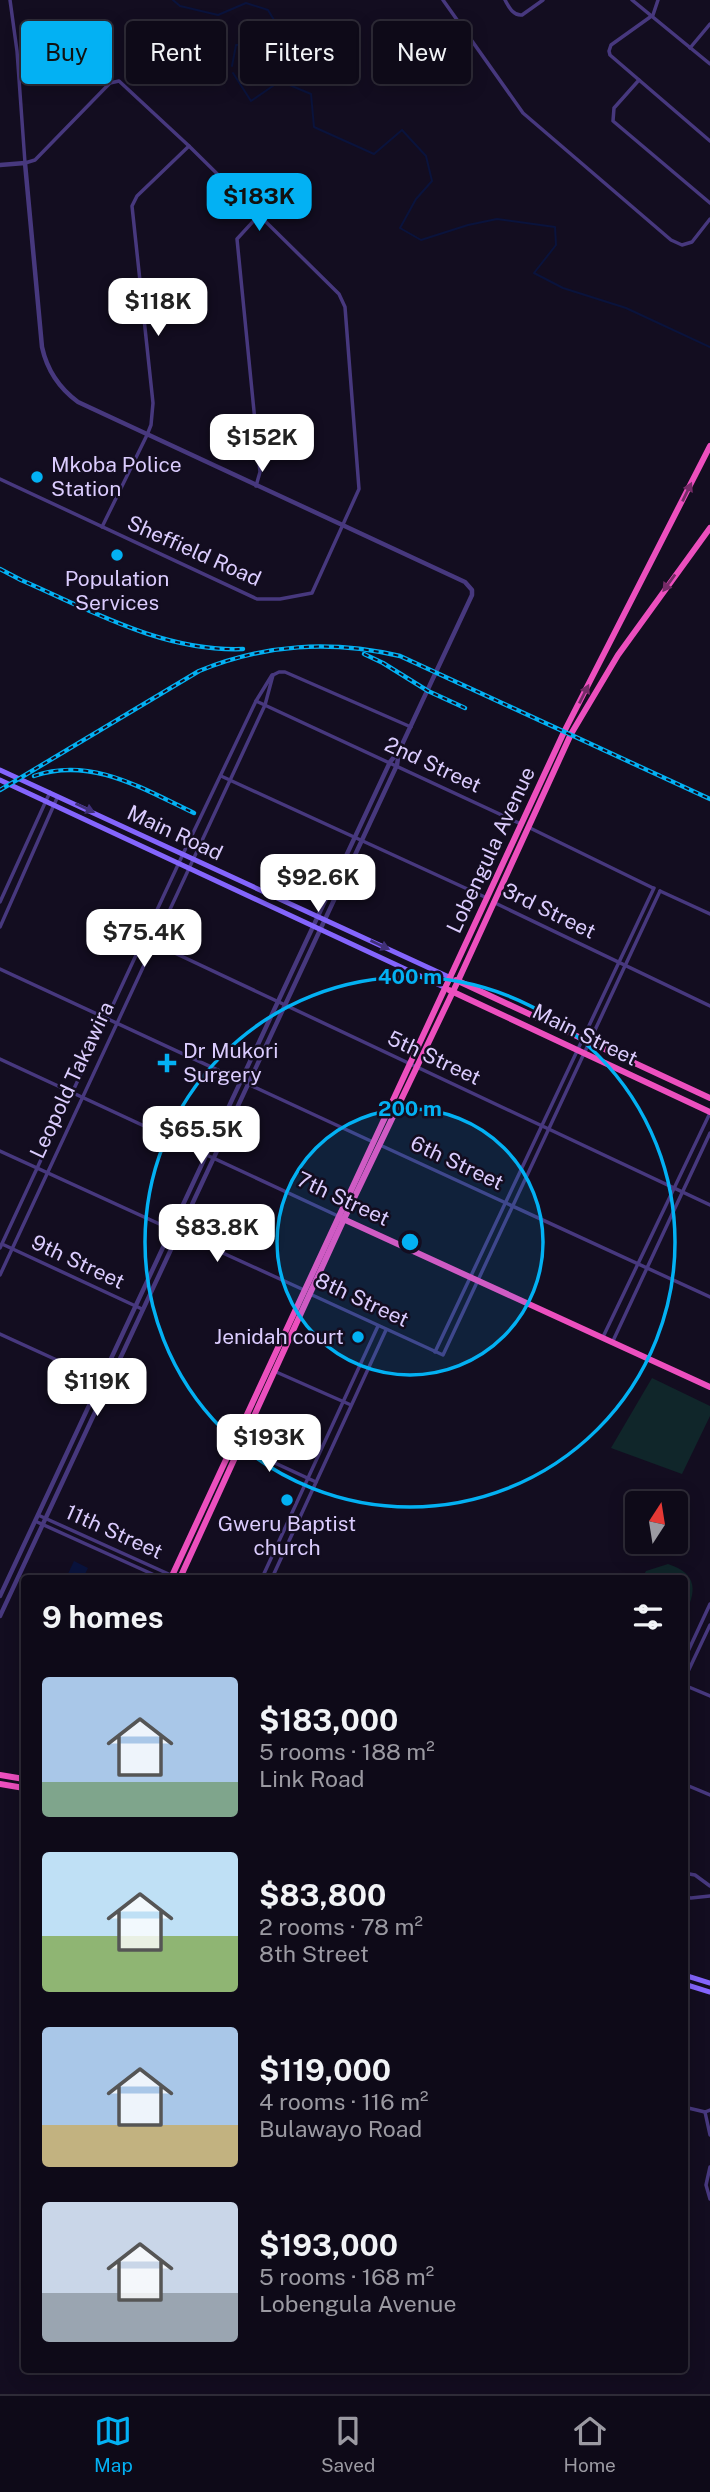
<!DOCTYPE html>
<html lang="en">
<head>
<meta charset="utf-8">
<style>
	body { margin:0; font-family:"Public Sans",sans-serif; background:#171321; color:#f1f3f6; height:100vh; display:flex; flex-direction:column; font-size:26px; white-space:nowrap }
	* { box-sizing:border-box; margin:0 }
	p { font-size:23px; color:#9b9aa2 }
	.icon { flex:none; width:38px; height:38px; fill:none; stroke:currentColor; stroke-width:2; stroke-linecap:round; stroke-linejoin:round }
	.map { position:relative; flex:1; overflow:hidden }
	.details { position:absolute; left:21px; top:1575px; width:667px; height:798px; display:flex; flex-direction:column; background:#0e0a18; border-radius:7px; box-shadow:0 4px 18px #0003,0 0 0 2px #2e2b37 }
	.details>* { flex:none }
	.banner { position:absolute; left:21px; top:21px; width:668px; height:63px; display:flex; gap:14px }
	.needle { width:46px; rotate:12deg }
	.fabs { position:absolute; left:625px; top:1491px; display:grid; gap:14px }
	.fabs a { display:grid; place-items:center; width:63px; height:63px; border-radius:7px; background:#0e0a18; box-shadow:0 4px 18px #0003,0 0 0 2px #2e2b37; font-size:35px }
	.price { position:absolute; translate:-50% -60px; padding:0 16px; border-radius:14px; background:#fff; color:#222; font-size:23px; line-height:46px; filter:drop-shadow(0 2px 4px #0008) }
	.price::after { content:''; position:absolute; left:50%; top:42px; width:21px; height:16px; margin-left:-10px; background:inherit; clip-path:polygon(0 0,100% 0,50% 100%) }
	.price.selected { background:#03b1f3; color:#111 }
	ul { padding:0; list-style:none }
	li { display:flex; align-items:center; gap:21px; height:175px; padding:0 21px }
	li span { display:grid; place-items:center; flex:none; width:196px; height:140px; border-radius:7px; color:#555 }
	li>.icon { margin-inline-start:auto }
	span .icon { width:84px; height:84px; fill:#fffc; stroke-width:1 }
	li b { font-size:30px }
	h2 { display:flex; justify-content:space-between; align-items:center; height:84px; padding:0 21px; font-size:30px }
	.pill { padding:0 24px; border-radius:7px; background:#0e0a18; box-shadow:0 4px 18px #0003,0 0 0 2px #2e2b37; font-size:24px; line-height:63px }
	.pill.selected { background:#03b1f3; color:#111 }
	.dock { display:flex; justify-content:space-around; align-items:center; height:98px; border-top:2px solid #2e2b37; background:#0e0a18; font-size:19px; color:#9b9aa2 }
	.dock a { display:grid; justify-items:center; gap:4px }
	.dock .selected { color:#03b1f3 }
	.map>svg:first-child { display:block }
	.green { fill:#10262a }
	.water { fill:#0a133c }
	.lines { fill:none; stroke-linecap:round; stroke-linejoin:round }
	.stream { stroke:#0a133c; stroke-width:2 }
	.minor { stroke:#47387e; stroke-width:3.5 }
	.tertiary { stroke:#47387e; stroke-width:4.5 }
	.secondary { stroke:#8465fd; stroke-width:5 }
	.trunk { stroke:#ec4fbe; stroke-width:6 }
	.rail-casing { stroke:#03b1f3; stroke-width:4.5 }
	.rail { stroke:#130d20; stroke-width:2; stroke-dasharray:5; stroke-linecap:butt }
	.oneway { fill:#752b67 }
	.oneway2 { fill:#403078 }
	.ring { fill:none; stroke:#03b1f3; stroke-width:3.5 }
	.poi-dot { fill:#03b1f3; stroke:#130d20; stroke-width:2.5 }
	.labels { text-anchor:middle; stroke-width:5; stroke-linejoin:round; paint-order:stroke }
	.poi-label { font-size:21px; fill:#dbccfe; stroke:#130d20; text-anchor:start }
	.street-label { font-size:21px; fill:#dbccfe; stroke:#130d20 }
	.centre { fill:#03b1f3; stroke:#130d20; stroke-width:3.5 }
	.ring-label { font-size:21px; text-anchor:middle; font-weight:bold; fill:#03b1f3; stroke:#130d20; stroke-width:5; stroke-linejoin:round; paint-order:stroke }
</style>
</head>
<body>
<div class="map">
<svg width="710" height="2394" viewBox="0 0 710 2394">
	<rect width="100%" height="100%" fill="#130d20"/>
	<g class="green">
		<path d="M 652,1378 L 710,1406 L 710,1416 L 682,1474 L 611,1448 Z"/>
		<path d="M 668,1564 C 698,1574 697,1591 684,1616 L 684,1578 L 642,1578 L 646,1571 Z"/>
	</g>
	<path class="water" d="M 74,1561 L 88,1568 L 83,1578 L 66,1578 Z"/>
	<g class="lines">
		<g class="stream">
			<path d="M 173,0 L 180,6 L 218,15 L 246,3 L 268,10 L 280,30 L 270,43 L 236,45 L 232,66"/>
			<path d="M 233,73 L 251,101 L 280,81 L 311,94 L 314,127 L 374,154 L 402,130 L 426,156 L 432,181 L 416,199 L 400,228 L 421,240 L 468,225 L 497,219 L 555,227 L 556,245 L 534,273 L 563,288 L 626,308 L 710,347"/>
		</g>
		<g class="minor">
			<path d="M 443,0 L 523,113 L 671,240 L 682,245 L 692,242 L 710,219"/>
			<path d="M 505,0 C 509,7 513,16 522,15 L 543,0"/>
			<path d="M 632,0 L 710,64"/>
			<path d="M 658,0 L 653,15 L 611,45 L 609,51 L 610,55 L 710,141"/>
			<path d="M 690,48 L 710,24"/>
			<path d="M 639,80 L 614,108 L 613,121 L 710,203"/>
			<path d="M 0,479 L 257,599 L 280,599 L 312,593 L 359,489 L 345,307 L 339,294 L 189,146 L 119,81 L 110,83 L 35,160 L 25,163 L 17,51 L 10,0"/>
			<path d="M 256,486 L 260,472 L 237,239 L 259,215"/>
			<path d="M 102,527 L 147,435 L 151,425 L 153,403 L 132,206 L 137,196 L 189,146"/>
			<path d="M 273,675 L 279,672 L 285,672 L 411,727"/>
			<path d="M 256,701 L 521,824"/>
			<path d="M 221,776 L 487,898"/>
			<path d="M 528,827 L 653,888"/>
			<path d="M 660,891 L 710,914"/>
			<path d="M 0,902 L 50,792"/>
			<path d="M 493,902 L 710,1006"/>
			<path d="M 0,927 L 57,798"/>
			<path d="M 145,939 L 710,1205"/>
			<path d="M 0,969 L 373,1142"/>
			<path d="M 0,1059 L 338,1216"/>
			<path d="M 380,1145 L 710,1297"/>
			<path d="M 0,1151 L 304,1290"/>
			<path d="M 2,1244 L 142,1309"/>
			<path d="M 0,1248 L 183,854 L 256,701 L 272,675"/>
			<path d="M 0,1275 L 265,705 L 273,675"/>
			<path d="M 310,1294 L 443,1355 L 660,891"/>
			<path d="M 0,1334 L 107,1383"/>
			<path d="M 603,1337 L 710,1113"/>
			<path d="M 612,1343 L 710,1133"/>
			<path d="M 435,1352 L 654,888"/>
			<path d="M 274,1371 L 351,1405"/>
			<path d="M 234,1444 L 316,1482"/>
			<path d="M 38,1515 L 173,1576"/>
			<path d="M 35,1521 L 161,1578"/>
			<path d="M 262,1578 L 378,1326"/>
			<path d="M 272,1578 L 386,1330"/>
			<path d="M 684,1660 L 710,1604"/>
			<path d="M 684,1680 L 710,1625"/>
			<path d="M 684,1685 L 710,1696"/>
			<path d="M 684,1784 L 710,1795"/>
			<path d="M 684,1873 L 695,1875 L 710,1886"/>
			<path d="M 684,1897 L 691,1898 L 710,1896"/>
			<path d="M 684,2107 L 705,2112 L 710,2110"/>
			<path d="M 705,2112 L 710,2135"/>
			<path d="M 710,2167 L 706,2185 L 710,2199"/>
		</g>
		<g class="tertiary">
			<path d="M 0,165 L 25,163 L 42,347 C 47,370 59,388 78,402 L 465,582 L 472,590 L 472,595 L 399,751 L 390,762 L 0,1596"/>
			<path d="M 0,1616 L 397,765 L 399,751"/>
		</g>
		<g class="secondary">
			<path d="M 0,770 L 451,978"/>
			<path d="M 0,780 L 446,988"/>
			<path d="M 684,1975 L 710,1983"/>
			<path d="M 684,1984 L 710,1992"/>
		</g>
		<g class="trunk">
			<path d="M 456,980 L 710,1098"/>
			<path d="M 449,990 L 710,1112"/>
			<path d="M 341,1218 L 710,1387"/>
			<path d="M 171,1578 L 564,732 L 710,446"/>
			<path d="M 180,1578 L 344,1219 L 458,981 L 571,734 L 618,655 L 710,528"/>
			<path d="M 0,1775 L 24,1779"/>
			<path d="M 0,1784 L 24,1788"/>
		</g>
		<defs>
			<g id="rail">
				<path d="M 0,569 L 21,580 C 92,611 164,652 243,649"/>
				<path d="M 364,654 L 383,663 L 428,691 L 465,708"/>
				<path d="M 34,776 C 91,756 143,789 194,813"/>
				<path d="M 0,790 L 199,671 C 265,644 330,640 400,656 L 710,799"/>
			</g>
		</defs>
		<use href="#rail" class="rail-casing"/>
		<use href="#rail" class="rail"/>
	</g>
	<defs><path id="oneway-solid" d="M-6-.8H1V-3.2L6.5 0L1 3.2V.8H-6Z" transform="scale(1.75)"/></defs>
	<g class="oneway">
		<use href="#oneway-solid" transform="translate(687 492) rotate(-64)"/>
		<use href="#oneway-solid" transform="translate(669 583) rotate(126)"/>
		<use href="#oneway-solid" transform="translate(584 694) rotate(-63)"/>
	</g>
	<g class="oneway2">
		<use href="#oneway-solid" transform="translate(85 808) rotate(25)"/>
		<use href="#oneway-solid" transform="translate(380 945) rotate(25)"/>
	</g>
	<circle cx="410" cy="1242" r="133" fill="#03b1f3" fill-opacity=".12"/>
	<g class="ring">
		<circle cx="410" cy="1242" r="133"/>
		<circle cx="410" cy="1242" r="265"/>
	</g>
	<g class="poi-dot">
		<circle cx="37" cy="477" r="7"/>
		<circle cx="117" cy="555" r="7"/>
		<path d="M163.5 1052.5h7v7h7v7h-7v7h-7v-7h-7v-7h7z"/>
		<circle cx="358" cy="1337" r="7"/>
		<circle cx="287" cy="1500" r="7"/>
	</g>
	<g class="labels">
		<g class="poi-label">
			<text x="51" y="472">Mkoba Police<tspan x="51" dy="24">Station</tspan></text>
			<text x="117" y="586" text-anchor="middle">Population<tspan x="117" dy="24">Services</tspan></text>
			<text x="183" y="1058">Dr Mukori<tspan x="183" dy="24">Surgery</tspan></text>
			<text x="344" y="1344" text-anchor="end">Jenidah court</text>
			<text x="287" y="1531" text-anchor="middle">Gweru Baptist<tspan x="287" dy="24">church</tspan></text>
		</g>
		<g class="street-label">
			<text transform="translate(194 551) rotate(24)" y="7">Sheffield Road</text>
			<text transform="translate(433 765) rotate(25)" y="7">2nd Street</text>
			<text transform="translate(175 833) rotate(25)" y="7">Main Road</text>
			<text transform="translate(491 850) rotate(-65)" y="7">Lobengula Avenue</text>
			<text transform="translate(549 911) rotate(26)" y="7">3rd Street</text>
			<text transform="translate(585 1035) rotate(26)" y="7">Main Street</text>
			<text transform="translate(434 1058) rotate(25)" y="7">5th Street</text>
			<text transform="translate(72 1080) rotate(-65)" y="7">Leopold Takawira</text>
			<text transform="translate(457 1163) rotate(25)" y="7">6th Street</text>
			<text transform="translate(343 1199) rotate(25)" y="7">7th Street</text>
			<text transform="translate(78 1262) rotate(25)" y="7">9th Street</text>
			<text transform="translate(362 1300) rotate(25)" y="7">8th Street</text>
			<text transform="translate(114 1532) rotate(24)" y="7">11th Street</text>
		</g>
	</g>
	<circle cx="410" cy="1242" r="10" class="centre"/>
	<g class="ring-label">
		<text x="410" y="984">400 m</text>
		<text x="410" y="1116">200 m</text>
	</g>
</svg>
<div class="fabs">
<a><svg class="needle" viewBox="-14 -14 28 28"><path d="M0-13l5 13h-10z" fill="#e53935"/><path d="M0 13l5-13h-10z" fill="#9b9aa2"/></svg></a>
</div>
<b class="price selected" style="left:259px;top:233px">$183K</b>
<b class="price" style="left:158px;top:338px">$118K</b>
<b class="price" style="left:262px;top:474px">$152K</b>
<b class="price" style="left:318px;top:914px">$92.6K</b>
<b class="price" style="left:144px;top:969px">$75.4K</b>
<b class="price" style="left:201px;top:1166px">$65.5K</b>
<b class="price" style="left:217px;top:1264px">$83.8K</b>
<b class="price" style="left:97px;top:1418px">$119K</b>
<b class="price" style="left:269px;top:1474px">$193K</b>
<div class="banner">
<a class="pill selected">Buy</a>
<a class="pill">Rent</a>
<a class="pill">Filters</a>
<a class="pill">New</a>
</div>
<section class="details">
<h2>9 homes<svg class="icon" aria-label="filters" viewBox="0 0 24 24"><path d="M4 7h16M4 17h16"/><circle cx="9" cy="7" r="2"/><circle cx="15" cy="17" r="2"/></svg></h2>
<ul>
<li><span style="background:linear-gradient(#a9c7e8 75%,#7fa58c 0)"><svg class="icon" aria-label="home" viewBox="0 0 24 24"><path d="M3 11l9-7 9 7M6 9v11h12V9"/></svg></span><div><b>$183,000</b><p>5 rooms · 188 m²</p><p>Link Road</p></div></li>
<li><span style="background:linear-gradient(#bfe0f5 60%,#8fb573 0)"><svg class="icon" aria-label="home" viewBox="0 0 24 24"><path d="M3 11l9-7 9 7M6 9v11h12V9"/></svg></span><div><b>$83,800</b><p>2 rooms · 78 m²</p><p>8th Street</p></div></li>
<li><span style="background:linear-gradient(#a9c7e8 70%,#c2b280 0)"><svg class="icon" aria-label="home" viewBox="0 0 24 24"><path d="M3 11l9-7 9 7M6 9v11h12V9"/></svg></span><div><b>$119,000</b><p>4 rooms · 116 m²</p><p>Bulawayo Road</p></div></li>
<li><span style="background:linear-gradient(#c9d6e8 65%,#9aa5b1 0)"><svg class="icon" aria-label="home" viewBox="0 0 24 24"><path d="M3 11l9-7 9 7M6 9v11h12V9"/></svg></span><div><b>$193,000</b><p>5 rooms · 168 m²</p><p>Lobengula Avenue</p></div></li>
</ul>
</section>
</div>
<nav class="dock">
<a class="selected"><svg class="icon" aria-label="map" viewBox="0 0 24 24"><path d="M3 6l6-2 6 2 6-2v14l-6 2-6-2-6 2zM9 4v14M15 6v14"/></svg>Map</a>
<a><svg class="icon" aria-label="saved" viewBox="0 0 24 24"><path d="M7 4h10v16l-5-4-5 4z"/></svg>Saved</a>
<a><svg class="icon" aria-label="home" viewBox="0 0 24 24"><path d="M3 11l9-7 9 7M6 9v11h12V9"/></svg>Home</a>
</nav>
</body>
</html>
